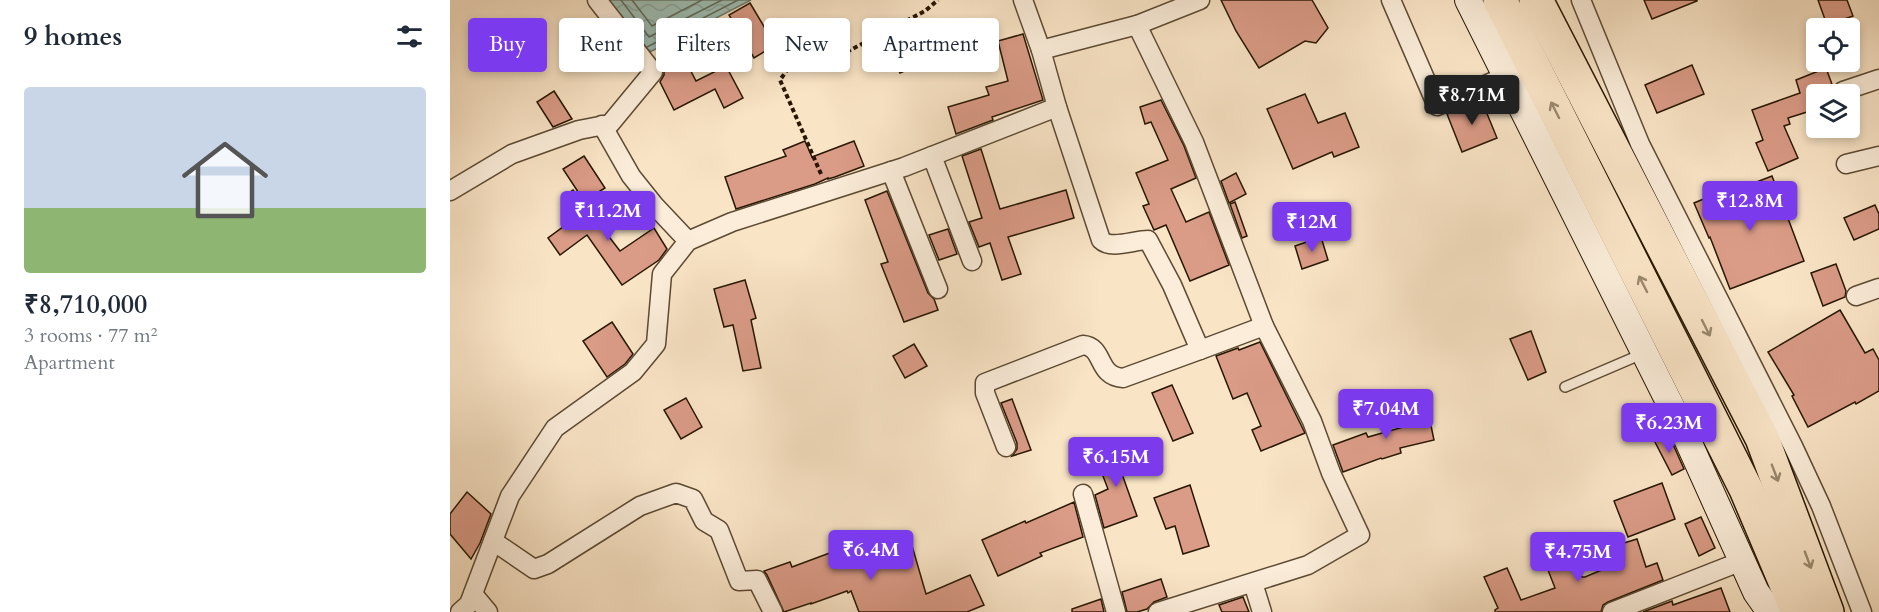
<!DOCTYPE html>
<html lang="en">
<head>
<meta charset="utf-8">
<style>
	body { margin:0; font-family:Cardo,serif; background:#f2f2f3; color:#1f2937; height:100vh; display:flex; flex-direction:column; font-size:22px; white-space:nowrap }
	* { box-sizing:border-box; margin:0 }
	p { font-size:20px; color:#747a83 }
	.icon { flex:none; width:33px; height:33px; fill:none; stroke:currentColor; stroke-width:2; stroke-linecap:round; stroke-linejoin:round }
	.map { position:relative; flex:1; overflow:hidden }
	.drawer { display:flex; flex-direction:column; background:#fff; width:450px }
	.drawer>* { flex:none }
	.guide { position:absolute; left:18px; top:18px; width:570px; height:54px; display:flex; gap:12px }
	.tools { position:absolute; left:1356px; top:18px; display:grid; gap:12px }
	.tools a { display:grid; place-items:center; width:54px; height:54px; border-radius:6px; background:#fff; box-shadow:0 3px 9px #0003; font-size:30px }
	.price { position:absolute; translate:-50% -51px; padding:0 14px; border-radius:6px; background:#7c3aed; color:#fff; font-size:20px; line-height:39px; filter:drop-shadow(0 2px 3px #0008) }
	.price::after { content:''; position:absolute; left:50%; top:36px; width:18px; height:14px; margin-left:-9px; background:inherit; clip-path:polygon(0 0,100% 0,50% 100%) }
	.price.current { background:#222; color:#fff }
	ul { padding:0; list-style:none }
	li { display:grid; align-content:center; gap:12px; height:318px; padding:0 24px }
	li span { display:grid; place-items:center; height:186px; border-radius:6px; color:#555 }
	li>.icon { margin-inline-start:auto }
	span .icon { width:108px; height:108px; fill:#fffc; stroke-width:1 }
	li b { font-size:26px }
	h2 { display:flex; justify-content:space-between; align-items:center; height:72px; padding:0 24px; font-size:26px }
	.pill { padding:0 21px; border-radius:6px; background:#fff; box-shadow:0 3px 9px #0003; font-size:21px; line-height:54px }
	.pill.current { background:#7c3aed; color:#fff }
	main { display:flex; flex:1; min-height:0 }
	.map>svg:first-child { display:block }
	.water { fill:url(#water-waves); stroke:#6e7c6d; stroke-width:1.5 }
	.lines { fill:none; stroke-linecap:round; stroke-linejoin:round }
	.shore { stroke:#626b5c; stroke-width:1.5 }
	.building { fill:#da9b87; stroke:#271702; stroke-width:1.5 }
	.lane-casing { stroke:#5c4a33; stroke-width:12 }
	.street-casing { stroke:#5c4a33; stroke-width:21 }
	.secondary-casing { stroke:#271702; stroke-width:28 }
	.highway-casing { stroke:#271702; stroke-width:36 }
	.path { stroke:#271702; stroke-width:4; stroke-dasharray:4.5 3; stroke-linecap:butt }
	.lane { stroke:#fbedda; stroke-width:9 }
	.street { stroke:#fbedda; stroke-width:18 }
	.secondary { stroke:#fbedda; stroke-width:26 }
	.highway { stroke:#f9e4c6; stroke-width:33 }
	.oneway { stroke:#9a886e }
</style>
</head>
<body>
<main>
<section class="drawer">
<h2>9 homes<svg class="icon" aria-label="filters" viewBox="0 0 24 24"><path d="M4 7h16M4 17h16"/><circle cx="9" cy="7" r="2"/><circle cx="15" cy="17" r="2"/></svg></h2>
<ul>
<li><span style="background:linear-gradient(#c9d6e8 65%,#8fb573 0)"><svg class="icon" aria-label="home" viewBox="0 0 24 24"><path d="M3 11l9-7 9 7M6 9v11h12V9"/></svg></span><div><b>₹8,710,000</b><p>3 rooms · 77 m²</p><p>Apartment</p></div></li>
</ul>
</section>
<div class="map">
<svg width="1429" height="612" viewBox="0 0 1429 612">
	<defs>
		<pattern id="water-waves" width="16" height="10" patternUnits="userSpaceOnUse" patternTransform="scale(1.5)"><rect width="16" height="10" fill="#9ebfb5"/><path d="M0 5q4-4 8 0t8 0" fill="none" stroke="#88a39a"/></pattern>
	</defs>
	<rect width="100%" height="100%" fill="#f9e4c6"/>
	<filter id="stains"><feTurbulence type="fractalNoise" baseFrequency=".00333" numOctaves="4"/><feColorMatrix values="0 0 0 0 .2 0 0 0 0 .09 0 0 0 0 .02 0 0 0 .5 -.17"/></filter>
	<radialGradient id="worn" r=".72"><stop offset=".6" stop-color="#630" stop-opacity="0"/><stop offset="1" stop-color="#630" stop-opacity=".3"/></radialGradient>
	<path class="water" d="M 154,0 L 301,0 L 194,55 Z"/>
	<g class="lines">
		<g class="shore">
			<path d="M 171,0 L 199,37 L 272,0"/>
			<path d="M 182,0 L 202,26 L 252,0"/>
			<path d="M 197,47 L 288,0"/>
		</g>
	</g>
	<g class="building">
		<path d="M 771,0 L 862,0 L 878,28 L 866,43 L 855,41 L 809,68 L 786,31 Z"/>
		<path d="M 1194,0 L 1247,0 L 1247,1 L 1202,19 Z"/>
		<path d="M 1368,0 L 1397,0 L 1403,16 L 1377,25 Z"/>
		<path d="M 300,3 L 325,45 L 304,58 L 279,15 Z"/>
		<path d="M 573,34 L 593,100 L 542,117 L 543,120 L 506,134 L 498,107 L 539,95 L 536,87 L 558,81 L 548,41 Z"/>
		<path d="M 454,36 L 466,66 L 450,73 L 437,43 Z"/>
		<path d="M 229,48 L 246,81 L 276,66 L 293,98 L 274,108 L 265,89 L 224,110 L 210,82 L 214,75 L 214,70 L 207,59 Z"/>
		<path d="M 1242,65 L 1254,94 L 1207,113 L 1195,85 Z"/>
		<path d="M 1376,68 L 1383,87 L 1382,94 L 1366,94 L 1366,131 L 1364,132 L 1357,112 L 1338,118 L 1340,124 L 1334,126 L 1348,158 L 1318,171 L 1306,143 L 1313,140 L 1302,110 L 1350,93 L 1346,80 Z"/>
		<path d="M 104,91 L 122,119 L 103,127 L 87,102 Z"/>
		<path d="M 855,94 L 868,123 L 895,113 L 909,147 L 884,157 L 882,152 L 843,169 L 817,109 Z"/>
		<path d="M 1031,99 L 1047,138 L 1012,152 L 997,114 Z"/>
		<path d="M 711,100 L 734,146 L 746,178 L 721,189 L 736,222 L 759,212 L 779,265 L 740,281 L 716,225 L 704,230 L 693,206 L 699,204 L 686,173 L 718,160 L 701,122 L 695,124 L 690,107 Z"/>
		<path d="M 355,141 L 362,157 L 404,141 L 414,166 L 385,177 L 378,179 L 378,178 L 365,184 L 286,209 L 275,177 L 336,156 L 333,150 Z"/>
		<path d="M 531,149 L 550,209 L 616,190 L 624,218 L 558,237 L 571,274 L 552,280 L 540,243 L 529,247 L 519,222 L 532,218 L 512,156 Z"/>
		<path d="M 134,156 L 155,188 L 134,201 L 113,169 Z"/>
		<path d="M 786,173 L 796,194 L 779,203 L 771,181 Z"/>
		<path d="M 1322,176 L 1354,261 L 1280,289 L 1260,237 L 1259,238 L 1244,203 L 1280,188 L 1281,192 Z"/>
		<path d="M 123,190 L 170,251 L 204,228 L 217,249 L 209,260 L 172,285 L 137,235 L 110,255 L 98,238 L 125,218 L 112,198 Z"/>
		<path d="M 437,191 L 478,293 L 484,299 L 488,310 L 454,322 L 431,264 L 438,262 L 415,200 Z"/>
		<path d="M 785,202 L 797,236 L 792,238 L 780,204 Z"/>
		<path d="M 1425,205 L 1429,214 L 1429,229 L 1404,240 L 1394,218 Z"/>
		<path d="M 498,229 L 507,254 L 489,260 L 479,235 Z"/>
		<path d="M 871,237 L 878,260 L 852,269 L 845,246 Z"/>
		<path d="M 1386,264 L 1396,291 L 1395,297 L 1373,306 L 1361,273 Z"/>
		<path d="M 295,280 L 306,318 L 301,320 L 311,368 L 293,371 L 283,325 L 274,327 L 264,289 Z"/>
		<path d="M 1390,310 L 1415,353 L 1423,349 L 1429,360 L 1429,391 L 1406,404 L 1405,402 L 1358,427 L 1342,396 L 1344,395 L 1318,352 Z"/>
		<path d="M 162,322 L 183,354 L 175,364 L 157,377 L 133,341 Z"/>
		<path d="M 1081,331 L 1096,372 L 1078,380 L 1060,339 Z"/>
		<path d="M 810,342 L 855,433 L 811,451 L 802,430 L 811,426 L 797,393 L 783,399 L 766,356 L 788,348 L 789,350 Z"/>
		<path d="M 464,344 L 477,366 L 455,378 L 443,356 Z"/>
		<path d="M 722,385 L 743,433 L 723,441 L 702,393 Z"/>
		<path d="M 236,398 L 252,427 L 231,439 L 214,410 Z"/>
		<path d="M 562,399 L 581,450 L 562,456 L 567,449 L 567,443 L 551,403 Z"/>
		<path d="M 976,402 L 984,440 L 950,448 L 951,453 L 932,459 L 931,458 L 893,472 L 883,445 L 916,433 L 918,437 L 957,426 L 953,407 Z"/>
		<path d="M 1218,433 L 1234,469 L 1222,475 L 1204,440 Z"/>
		<path d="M 676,446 L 686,469 L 672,474 L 687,516 L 654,528 L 645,495 L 658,489 L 646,458 Z"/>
		<path d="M 1212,483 L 1225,519 L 1178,537 L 1164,501 Z"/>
		<path d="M 740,485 L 759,546 L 733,554 L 725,526 L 716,529 L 704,498 Z"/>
		<path d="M 17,492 L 41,514 L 30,543 L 21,559 L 0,534 L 0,514 Z"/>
		<path d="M 624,502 L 633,537 L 590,553 L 592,556 L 548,576 L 532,540 L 575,521 L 576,523 Z"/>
		<path d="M 1251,517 L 1265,548 L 1249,556 L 1235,524 Z"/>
		<path d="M 458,532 L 476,594 L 520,575 L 534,605 L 517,612 L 409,612 L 401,591 L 398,593 L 397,591 L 361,604 L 361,603 L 334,612 L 317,575 L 314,571 L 340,562 L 342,567 L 412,541 L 414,545 Z"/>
		<path d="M 1187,539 L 1196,567 L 1207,563 L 1213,580 L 1158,602 L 1153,605 L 1151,612 L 1045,612 L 1045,610 L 1048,608 L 1034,577 L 1057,568 L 1071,600 L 1105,588 L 1093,557 L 1121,547 L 1132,577 L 1135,577 L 1166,564 L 1161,547 Z"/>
		<path d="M 711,579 L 717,597 L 704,602 L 697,609 L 687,612 L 677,612 L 672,592 Z"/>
		<path d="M 1271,588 L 1280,612 L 1193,612 L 1222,601 L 1223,605 Z"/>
		<path d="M 793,597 L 799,612 L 772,612 L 769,605 Z"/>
		<path d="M 651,599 L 654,612 L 622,612 L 622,609 Z"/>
	</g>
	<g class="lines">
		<defs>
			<path id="lane" d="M 1115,387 L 1192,354"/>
			<g id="street">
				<path d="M 941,0 L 987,106 L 1056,76"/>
				<path d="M 1131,0 L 1190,144 L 1343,446 L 1371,506 L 1412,612"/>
				<path d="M 687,25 L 744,142 L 814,326"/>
				<path d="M 591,50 L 687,25 L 750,0"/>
				<path d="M 1393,91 L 1429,79"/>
				<path d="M 607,107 L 651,240 C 661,250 684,240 698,240 L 722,285 L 750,350 L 814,326 L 862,421 L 881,473 L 910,535 L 858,565 L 708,612"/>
				<path d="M 152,125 L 181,176 L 205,206 L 238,241"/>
				<path d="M 482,156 L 522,261"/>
				<path d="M 1396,164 L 1429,156"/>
				<path d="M 441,171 L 488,289"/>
				<path d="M 0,191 L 62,154 L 129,130 L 160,124 L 203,72 L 147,0"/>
				<path d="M 1406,296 L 1429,288"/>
				<path d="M 556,447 L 535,393 L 535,383 L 633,345 C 655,347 646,376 673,378 L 750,350"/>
				<path d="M 633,494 L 666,612"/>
				<path d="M 43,541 L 84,569 L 98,564 L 190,506 L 226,493 L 243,499 L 254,521 L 269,530 L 289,581 L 307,580 L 323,612"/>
				<path d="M 803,583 L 812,612"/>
				<path d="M 23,594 L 38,612"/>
				<path d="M 10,612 L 19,604 L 60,496 L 105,428 L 183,372 L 206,344 L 212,274 L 238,241 L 282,222 L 454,167 L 607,107 L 591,50 L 573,0"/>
				<path d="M 1162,612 L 1292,561"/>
			</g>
			<path id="secondary" d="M 1018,0 L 1233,430 L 1306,592 L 1320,612"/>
			<g id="highway">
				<path d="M 1050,0 L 1296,489 L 1348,612"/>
				<path d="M 1086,0 L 1312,438 L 1377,612"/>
			</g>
		</defs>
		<use href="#lane" class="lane-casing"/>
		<use href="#street" class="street-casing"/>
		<use href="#secondary" class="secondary-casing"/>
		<use href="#highway" class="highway-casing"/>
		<path class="path" d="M 371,174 L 330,80 L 342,63 L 379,47 L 387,57 L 475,11 L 488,0"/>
		<use href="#lane" class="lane"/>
		<use href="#street" class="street"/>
		<use href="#secondary" class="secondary"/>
		<use href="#highway" class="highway"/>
	</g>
	<defs><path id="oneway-shaft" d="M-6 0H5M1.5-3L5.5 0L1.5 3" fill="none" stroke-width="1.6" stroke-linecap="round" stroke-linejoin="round" transform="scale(1.5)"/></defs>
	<g class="oneway">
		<use href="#oneway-shaft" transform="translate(1105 110) rotate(-117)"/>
		<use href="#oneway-shaft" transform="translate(1193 284) rotate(-117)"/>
		<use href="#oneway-shaft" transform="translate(1256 328) rotate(63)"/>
		<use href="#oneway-shaft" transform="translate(1325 473) rotate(69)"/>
		<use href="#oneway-shaft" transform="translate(1358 560) rotate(69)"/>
	</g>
	<rect width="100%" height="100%" filter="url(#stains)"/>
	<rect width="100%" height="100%" fill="url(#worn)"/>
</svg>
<div class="tools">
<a><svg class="icon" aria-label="locate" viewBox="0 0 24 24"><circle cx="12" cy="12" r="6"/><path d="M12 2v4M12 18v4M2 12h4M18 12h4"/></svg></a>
<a><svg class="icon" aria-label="layers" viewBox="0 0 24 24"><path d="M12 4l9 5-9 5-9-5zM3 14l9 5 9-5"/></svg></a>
</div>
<b class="price current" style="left:1022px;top:126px">₹8.71M</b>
<b class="price" style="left:1300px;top:232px">₹12.8M</b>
<b class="price" style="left:158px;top:242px">₹11.2M</b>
<b class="price" style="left:862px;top:253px">₹12M</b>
<b class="price" style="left:936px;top:440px">₹7.04M</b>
<b class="price" style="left:1219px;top:454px">₹6.23M</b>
<b class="price" style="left:666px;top:488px">₹6.15M</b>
<b class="price" style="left:421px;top:581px">₹6.4M</b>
<b class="price" style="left:1128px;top:583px">₹4.75M</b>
<div class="guide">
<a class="pill current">Buy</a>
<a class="pill">Rent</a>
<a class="pill">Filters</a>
<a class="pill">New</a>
<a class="pill">Apartment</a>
</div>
</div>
</main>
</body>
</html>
